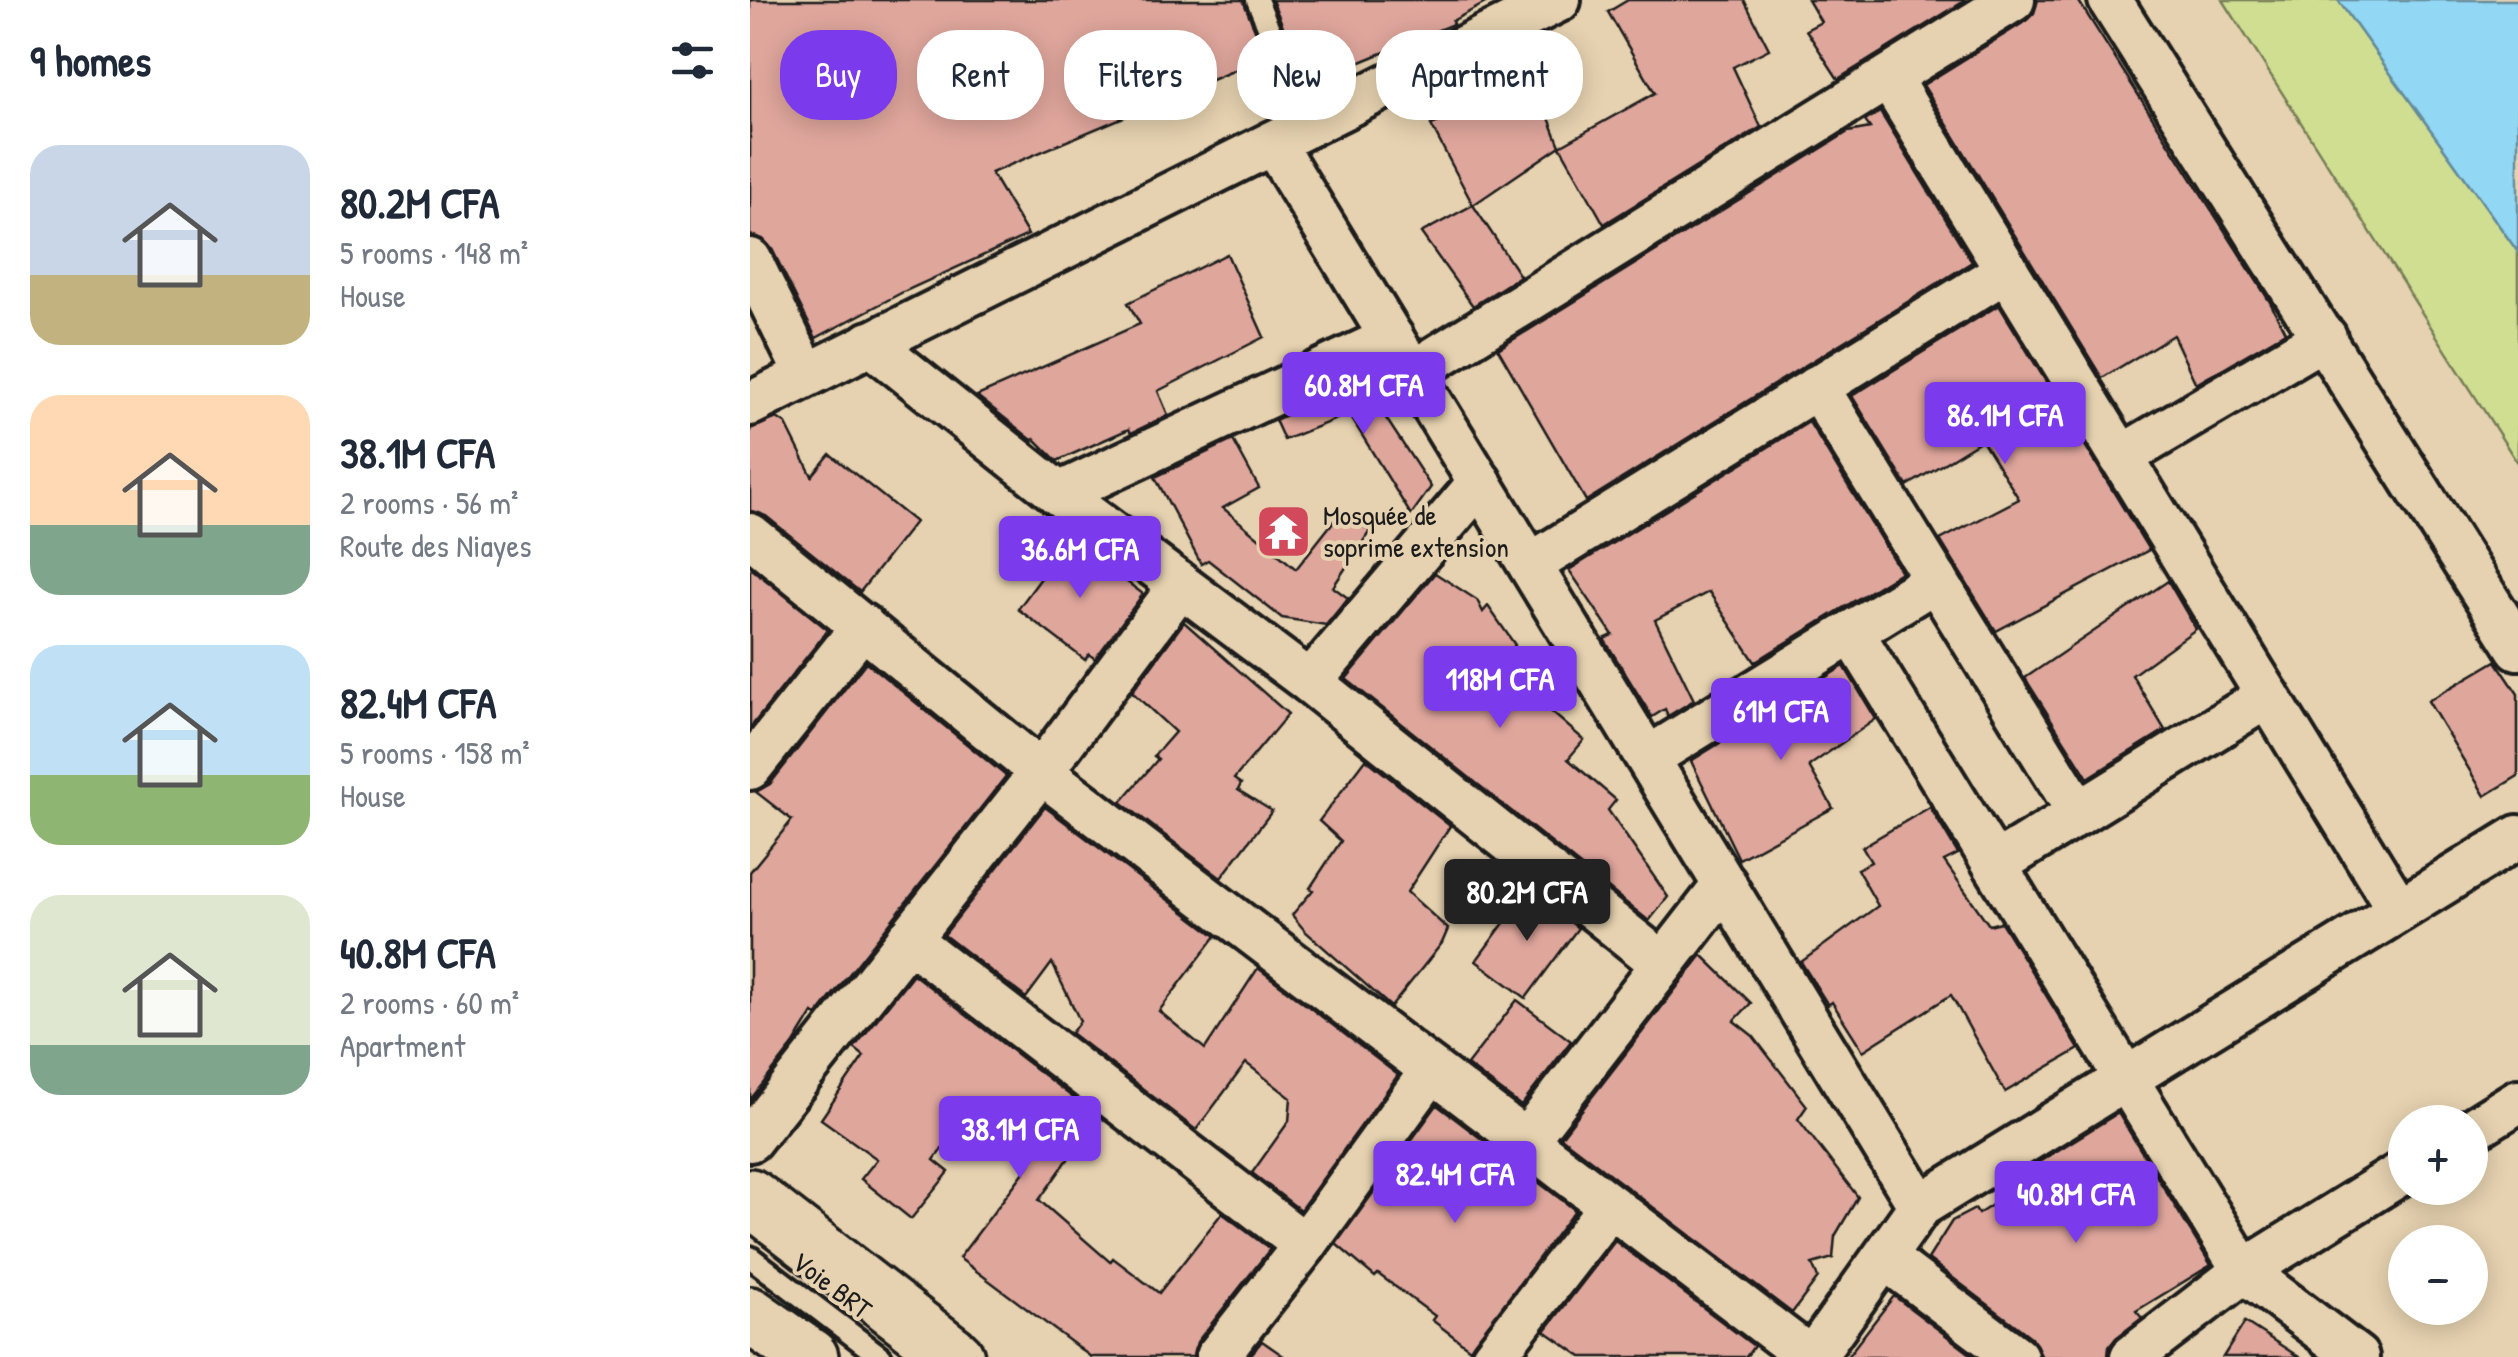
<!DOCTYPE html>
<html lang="en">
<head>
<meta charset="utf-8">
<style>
	body { margin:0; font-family:"Patrick Hand",sans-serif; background:#f2f2f3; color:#1f2937; height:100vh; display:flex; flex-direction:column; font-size:38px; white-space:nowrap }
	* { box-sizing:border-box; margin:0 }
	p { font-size:32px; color:#747a83 }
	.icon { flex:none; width:55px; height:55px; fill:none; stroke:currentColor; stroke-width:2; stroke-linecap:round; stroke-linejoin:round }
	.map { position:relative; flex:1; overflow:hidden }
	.side { display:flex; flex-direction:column; background:#fff; width:750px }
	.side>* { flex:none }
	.guide { position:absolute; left:30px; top:30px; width:950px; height:90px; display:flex; gap:20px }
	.fabs { position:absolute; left:1638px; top:1105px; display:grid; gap:20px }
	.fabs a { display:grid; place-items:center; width:100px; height:100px; border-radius:50%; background:#fff; box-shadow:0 5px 25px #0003; font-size:50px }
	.price { position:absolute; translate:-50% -85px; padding:0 22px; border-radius:10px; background:#7c3aed; color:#fff; font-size:32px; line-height:65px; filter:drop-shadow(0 2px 5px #0008) }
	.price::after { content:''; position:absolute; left:50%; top:60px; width:30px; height:22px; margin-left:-15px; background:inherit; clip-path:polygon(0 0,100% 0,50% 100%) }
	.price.on { background:#222; color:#fff }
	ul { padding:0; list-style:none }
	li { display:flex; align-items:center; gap:30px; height:250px; padding:0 30px }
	li span { display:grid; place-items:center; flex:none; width:280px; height:200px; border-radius:30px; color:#555 }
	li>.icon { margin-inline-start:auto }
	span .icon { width:120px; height:120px; fill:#fffc; stroke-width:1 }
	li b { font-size:42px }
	h2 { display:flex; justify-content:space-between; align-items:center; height:120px; padding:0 30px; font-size:42px }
	.chip { padding:0 35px; border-radius:40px; background:#fff; box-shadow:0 5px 25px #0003; font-size:35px; line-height:90px }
	.chip.on { background:#7c3aed; color:#fff }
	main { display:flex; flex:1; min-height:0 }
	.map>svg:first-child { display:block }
	.green { fill:#d0de92; stroke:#767d57; stroke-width:2.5 }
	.water { fill:#92d7f3; stroke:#638c9d; stroke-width:2.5 }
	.building { fill:#dfa69c; stroke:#1c1c1c; stroke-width:2.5 }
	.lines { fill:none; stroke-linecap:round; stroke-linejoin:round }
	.service-casing { stroke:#1c1c1c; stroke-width:28 }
	.minor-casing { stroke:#1c1c1c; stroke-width:50 }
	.primary-casing { stroke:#1c1c1c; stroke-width:62 }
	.service { stroke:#e6d2b0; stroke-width:20 }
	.minor { stroke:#e6d2b0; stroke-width:42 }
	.primary { stroke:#e6d2b0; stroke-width:55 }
	.labels { text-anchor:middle; stroke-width:8; stroke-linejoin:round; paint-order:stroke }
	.poi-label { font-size:28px; fill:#1c1c1c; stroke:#e6d2b0; text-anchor:start }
	.street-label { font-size:28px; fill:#1c1c1c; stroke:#e6d2b0 }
</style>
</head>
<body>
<main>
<section class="side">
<h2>9 homes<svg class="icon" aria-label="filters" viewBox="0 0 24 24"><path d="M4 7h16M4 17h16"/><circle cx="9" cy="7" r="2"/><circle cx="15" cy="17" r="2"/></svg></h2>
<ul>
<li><span style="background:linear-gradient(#c9d6e8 65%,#c2b280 0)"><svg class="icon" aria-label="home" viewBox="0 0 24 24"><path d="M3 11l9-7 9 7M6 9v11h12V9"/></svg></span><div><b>80.2M CFA</b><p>5 rooms · 148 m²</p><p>House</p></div></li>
<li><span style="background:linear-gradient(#ffd9b3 65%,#7fa58c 0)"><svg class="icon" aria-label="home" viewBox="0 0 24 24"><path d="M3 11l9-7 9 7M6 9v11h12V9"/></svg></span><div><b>38.1M CFA</b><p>2 rooms · 56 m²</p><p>Route des Niayes</p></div></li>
<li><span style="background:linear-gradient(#bfe0f5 65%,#8fb573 0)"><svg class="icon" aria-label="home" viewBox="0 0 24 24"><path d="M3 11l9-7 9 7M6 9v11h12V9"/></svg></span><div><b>82.4M CFA</b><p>5 rooms · 158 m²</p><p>House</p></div></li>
<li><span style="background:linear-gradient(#dfe7d0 75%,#7fa58c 0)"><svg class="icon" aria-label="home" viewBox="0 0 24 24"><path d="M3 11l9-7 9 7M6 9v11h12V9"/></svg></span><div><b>40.8M CFA</b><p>2 rooms · 60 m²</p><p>Apartment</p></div></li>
</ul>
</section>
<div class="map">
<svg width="1768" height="1357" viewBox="0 0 1768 1357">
	<rect width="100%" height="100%" fill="#e6d2b0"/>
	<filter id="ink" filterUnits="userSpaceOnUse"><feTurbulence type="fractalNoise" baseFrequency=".01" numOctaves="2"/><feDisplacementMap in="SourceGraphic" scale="20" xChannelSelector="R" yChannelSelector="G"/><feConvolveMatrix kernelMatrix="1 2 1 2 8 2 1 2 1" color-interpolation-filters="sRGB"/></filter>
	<g filter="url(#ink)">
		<path class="green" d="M 1473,0 L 1588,0 L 1768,252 L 1768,464 Z"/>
		<path class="water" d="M 1588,0 L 1768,0 L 1768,252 Z"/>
		<g class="building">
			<path d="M 0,0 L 493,0 L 516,57 L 241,173 L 278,235 L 153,292 L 66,338 L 22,249 L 13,239 L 0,235 Z"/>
			<path d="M 522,0 L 741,0 L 702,21 L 703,24 L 557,84 Z"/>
			<path d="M 878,0 L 994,0 L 1019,49 L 983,67 L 1011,127 L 854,224 L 810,146 L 905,93 L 858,12 Z"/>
			<path d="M 1058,0 L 1216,0 L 1088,79 L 1056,30 L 1071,22 Z"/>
			<path d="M 1288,0 L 1328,0 L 1520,302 L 1535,332 L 1446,384 L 1423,335 L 1352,378 L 1173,85 L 1276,21 L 1284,13 Z"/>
			<path d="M 787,87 L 810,146 L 723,205 L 681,125 Z"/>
			<path d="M 1130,112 L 1222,262 L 836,501 L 748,349 L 1098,132 L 1120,128 L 1115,121 Z"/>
			<path d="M 723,205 L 770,276 L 723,306 L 671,233 Z"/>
			<path d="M 477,254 L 514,337 L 408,391 L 418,415 L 381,433 L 379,429 L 307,461 L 285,439 L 282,440 L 227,396 L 390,324 L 378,303 Z"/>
			<path d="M 1249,305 L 1399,550 L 1246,631 L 1190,540 L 1269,499 L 1232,440 L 1157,486 L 1102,396 Z"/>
			<path d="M 611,380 L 681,487 L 661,515 L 599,414 L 534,440 L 525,420 Z"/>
			<path d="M 27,418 L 36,424 L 62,476 L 80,454 L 165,522 L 110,592 L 16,516 L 0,511 L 0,429 Z"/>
			<path d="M 1059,422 L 1151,572 L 1005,662 L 959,592 L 905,620 L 944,700 L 918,716 L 915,709 L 902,717 L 854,639 L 863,635 L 819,570 Z"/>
			<path d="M 483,440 L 509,488 L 473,508 L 546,569 L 591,512 L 620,531 L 583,587 L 598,598 L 576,625 L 532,618 L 458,560 L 451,564 L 405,477 Z"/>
			<path d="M 320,539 L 393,594 L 345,659 L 339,654 L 335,660 L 268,609 Z"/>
			<path d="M 2,569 L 78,630 L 0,728 L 0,570 Z"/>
			<path d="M 685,573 L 727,600 L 733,612 L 738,606 L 765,645 L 762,649 L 806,700 L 797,708 L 834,740 L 818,759 L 866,800 L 858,810 L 918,897 L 899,921 L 596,679 Z"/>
			<path d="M 1418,581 L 1446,629 L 1382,675 L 1415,730 L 1338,778 L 1275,678 Z"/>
			<path d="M 434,622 L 538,714 L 484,779 L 491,784 L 488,790 L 522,811 L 471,878 L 371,802 L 408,759 L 404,756 L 425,732 L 382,692 Z"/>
			<path d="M 1746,661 L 1768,694 L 1768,776 L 1735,796 L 1678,701 Z"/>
			<path d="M 116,662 L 256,776 L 66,1016 L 63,1013 L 44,1044 L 0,1100 L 0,872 L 42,820 L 6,792 L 20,784 Z"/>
			<path d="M 1094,666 L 1126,719 L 1059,766 L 1083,808 L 989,859 L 941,761 Z"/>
			<path d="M 616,759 L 700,826 L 657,892 L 698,929 L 692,943 L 641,1007 L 555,931 L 542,915 L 563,890 L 560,888 L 591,841 L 569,821 Z"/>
			<path d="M 295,807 L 466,936 L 409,1011 L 455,1049 L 508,968 L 648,1075 L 550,1210 L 502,1173 L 539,1121 L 541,1098 L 496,1063 L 446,1130 L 321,1033 L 330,1021 L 302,963 L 276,998 L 194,935 Z"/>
			<path d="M 1180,807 L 1208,854 L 1194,861 L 1239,925 L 1251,922 L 1329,1049 L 1255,1092 L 1201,995 L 1113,1051 L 1082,1002 L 1078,1005 L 1051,962 L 1128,906 L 1107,869 L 1121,862 L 1112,847 Z"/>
			<path d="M 779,889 L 828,928 L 776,998 L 726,961 Z"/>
			<path d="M 952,955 L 1001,1003 L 984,1021 L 1003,1036 L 1057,1106 L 1048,1119 L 1108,1197 L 1085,1236 L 1083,1258 L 1062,1264 L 1068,1278 L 1042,1313 L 811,1137 Z"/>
			<path d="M 163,974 L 348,1117 L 289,1200 L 360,1262 L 363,1258 L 409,1293 L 472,1213 L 520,1249 L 447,1342 L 443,1357 L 341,1357 L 209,1258 L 280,1164 L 217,1115 L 184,1160 L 199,1172 L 161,1219 L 111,1179 L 127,1159 L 71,1119 L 114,1056 L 104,1048 Z"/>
			<path d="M 767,1000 L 821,1041 L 771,1106 L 717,1065 Z"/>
			<path d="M 687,1105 L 825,1210 L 720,1349 L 682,1320 L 685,1316 L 628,1274 L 625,1277 L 586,1244 Z"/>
			<path d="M 1368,1113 L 1461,1265 L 1386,1311 L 1392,1318 L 1366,1338 L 1359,1347 L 1358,1357 L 1292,1357 L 1281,1337 L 1178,1259 L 1202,1221 L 1225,1209 L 1228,1214 L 1280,1181 L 1273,1172 Z"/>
			<path d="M 865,1241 L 1004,1346 L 996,1357 L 832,1357 L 795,1331 Z"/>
			<path d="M 1144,1296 L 1222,1355 L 1220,1357 L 1097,1357 Z"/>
			<path d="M 1495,1322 L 1549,1357 L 1473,1357 Z"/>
			<path d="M 512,1341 L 535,1357 L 499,1357 Z"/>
		</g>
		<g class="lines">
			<defs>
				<g id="service">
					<path d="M 507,0 L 559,125"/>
					<path d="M 0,1257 L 131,1357"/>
				</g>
				<g id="minor">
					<path d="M 1360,0 L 1768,648"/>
					<path d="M 1139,78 L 1649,910"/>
					<path d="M 523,143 L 1170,1206"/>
					<path d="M 0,260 L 56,374"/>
					<path d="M 120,343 L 309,494 L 560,682 L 913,964"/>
					<path d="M 663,372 L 1263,0"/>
					<path d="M 1067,387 L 1329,813"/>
					<path d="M 0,404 L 809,0"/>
					<path d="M 1371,457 L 1575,337"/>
					<path d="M 309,494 L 642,338"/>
					<path d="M 0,535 L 291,772 L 1059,1357"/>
					<path d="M 780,565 L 1257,270"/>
					<path d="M 1102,632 L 1494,1271 L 1607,1357"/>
					<path d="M 560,682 L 730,482"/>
					<path d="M 898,758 L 1186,580"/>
					<path d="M 0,768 L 113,626"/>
					<path d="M 1245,865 L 1518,696"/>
					<path d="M 158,939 L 555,1245"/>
					<path d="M 1720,1131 L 1768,1101"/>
					<path d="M 0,1140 L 291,772 L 430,586"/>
					<path d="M 775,1142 L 975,884"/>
					<path d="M 1135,1258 L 1266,1357"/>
					<path d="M 467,1357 L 555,1245 L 682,1070"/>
					<path d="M 743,1357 L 860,1206"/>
					<path d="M 1063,1357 L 1170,1206 L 1768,837"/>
					<path d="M 1382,1357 L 1494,1271 L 1655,1171"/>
				</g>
				<g id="primary">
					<path d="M 0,1197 L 206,1357"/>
					<path d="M 0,1315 L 60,1357"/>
				</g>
			</defs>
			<use href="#service" class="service-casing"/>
			<use href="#minor" class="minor-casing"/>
			<use href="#primary" class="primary-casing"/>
			<use href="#service" class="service"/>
			<use href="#minor" class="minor"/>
			<use href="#primary" class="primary"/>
		</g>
	</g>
	<defs>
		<symbol id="temple-square" viewBox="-11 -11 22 22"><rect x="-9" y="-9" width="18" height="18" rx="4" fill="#d1495b" stroke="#e6d2b0"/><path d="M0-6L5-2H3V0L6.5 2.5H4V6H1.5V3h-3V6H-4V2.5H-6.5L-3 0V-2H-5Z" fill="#fff"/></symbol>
	</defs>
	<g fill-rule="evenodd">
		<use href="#temple-square" x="502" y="500" width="63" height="63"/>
	</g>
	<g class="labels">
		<g class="poi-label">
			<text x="573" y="525">Mosquée de<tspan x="573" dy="32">soprime extension</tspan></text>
		</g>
		<g class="street-label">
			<text transform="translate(82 1285) rotate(37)" y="10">Voie BRT</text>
		</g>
	</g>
</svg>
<div class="fabs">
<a>+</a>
<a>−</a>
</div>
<b class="price" style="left:614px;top:437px">60.8M CFA</b>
<b class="price" style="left:1255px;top:467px">86.1M CFA</b>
<b class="price" style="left:330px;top:601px">36.6M CFA</b>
<b class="price" style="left:750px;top:731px">118M CFA</b>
<b class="price" style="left:1031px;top:763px">61M CFA</b>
<b class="price on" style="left:777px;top:944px">80.2M CFA</b>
<b class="price" style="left:270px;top:1181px">38.1M CFA</b>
<b class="price" style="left:705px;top:1226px">82.4M CFA</b>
<b class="price" style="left:1326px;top:1246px">40.8M CFA</b>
<div class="guide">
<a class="chip on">Buy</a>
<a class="chip">Rent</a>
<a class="chip">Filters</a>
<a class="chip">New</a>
<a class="chip">Apartment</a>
</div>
</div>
</main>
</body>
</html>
